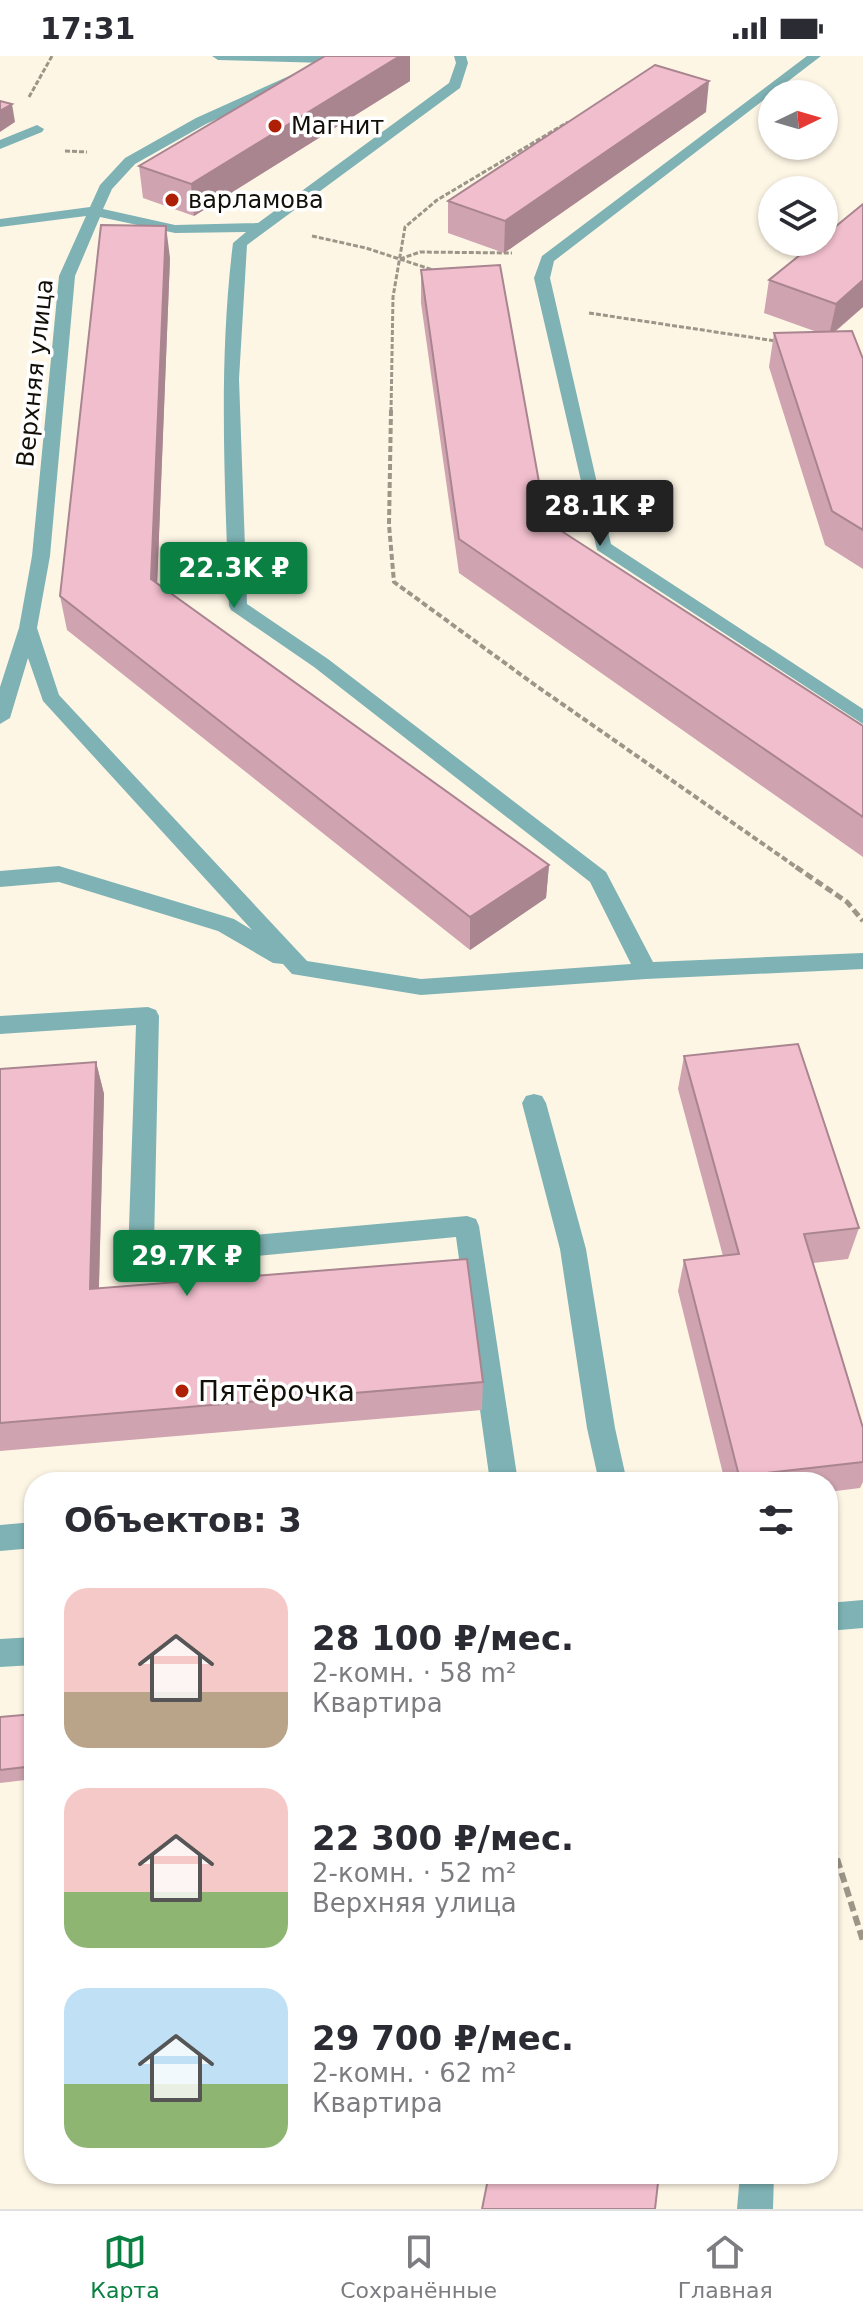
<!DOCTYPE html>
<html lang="ru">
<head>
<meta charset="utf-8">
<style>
	body { margin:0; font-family:"DejaVu Sans",sans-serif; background:#f2f2f3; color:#2b2b33; height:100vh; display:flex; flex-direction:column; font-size:30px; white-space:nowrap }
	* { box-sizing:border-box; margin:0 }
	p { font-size:26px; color:#7c7c81 }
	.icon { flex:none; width:44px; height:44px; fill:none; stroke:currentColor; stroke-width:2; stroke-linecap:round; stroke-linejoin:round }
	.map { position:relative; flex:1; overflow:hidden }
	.sheet { position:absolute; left:24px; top:1416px; width:814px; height:712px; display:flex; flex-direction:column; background:#fff; border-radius:32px; box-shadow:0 2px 6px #0004 }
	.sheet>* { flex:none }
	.needle { width:52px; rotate:85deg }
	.buttons { position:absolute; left:758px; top:24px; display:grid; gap:16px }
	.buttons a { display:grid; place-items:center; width:80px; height:80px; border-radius:50%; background:#fff; box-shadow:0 2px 6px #0004; font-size:40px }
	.price { position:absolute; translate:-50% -68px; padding:0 18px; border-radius:8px; background:#0b8043; color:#fff; font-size:26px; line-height:52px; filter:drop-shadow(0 2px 4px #0008) }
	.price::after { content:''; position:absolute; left:50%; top:48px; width:24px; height:18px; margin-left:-12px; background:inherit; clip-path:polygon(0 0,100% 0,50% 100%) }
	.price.selected { background:#222; color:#fff }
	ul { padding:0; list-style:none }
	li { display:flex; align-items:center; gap:24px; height:200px; padding:0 40px }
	li span { display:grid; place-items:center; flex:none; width:224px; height:160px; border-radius:24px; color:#555 }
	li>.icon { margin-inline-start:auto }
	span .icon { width:96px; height:96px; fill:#fffc; stroke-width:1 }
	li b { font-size:34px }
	h2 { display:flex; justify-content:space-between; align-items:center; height:96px; padding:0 40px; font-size:34px }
	.status { display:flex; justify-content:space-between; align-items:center; height:56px; padding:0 40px; background:#fff; direction:ltr }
	.status svg { height:22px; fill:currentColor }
	.menu { display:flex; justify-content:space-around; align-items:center; height:112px; border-top:2px solid #e1e1e2; background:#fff; font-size:22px; color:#7c7c81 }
	.menu a { display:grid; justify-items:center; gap:4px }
	.menu .selected { color:#0b8043 }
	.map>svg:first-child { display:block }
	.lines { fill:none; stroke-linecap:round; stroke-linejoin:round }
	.path-far3 { stroke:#9c9689; stroke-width:3; stroke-dasharray:5 2; stroke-linecap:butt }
	.path-far2 { stroke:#9c9689; stroke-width:4; stroke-dasharray:6 3; stroke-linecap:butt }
	.path-far1 { stroke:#9c9689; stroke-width:5; stroke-dasharray:8 4; stroke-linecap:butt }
	.path { stroke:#9c9689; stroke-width:6; stroke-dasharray:10 5; stroke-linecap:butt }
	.minor { fill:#7eb2b4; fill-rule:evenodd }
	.wall { fill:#cfa3b0 }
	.shaded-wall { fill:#a98590 }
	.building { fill:#f1becd; stroke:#a98590; stroke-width:2 }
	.poi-dot { fill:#ae2005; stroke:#fff; stroke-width:3 }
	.labels { text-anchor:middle; stroke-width:7; stroke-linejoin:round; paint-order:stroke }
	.far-poi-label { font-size:24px; fill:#120f08; stroke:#fff; text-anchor:start }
	.far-street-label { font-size:24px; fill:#120f08; stroke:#fff }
	.poi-label { font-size:28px; fill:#120f08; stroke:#fff; text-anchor:start }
</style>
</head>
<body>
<div class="status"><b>17:31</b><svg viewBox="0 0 49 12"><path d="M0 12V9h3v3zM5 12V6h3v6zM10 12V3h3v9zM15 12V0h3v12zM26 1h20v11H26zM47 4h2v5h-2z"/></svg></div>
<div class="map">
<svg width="863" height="2153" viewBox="0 0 863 2153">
	<rect width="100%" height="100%" fill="#fef6e5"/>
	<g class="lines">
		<g class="path-far3">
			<path d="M 29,41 L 52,0"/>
			<path d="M 65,95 L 87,96"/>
			<path d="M 312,180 L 366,192 L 436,215"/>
			<path d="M 400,203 L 420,196 L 512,197"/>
			<path d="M 589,257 L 776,285"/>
			<path d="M 391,356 L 393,241 L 405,171 L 437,144 L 568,66"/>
		</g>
		<path class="path-far2" d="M 391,354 L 389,469 L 394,526 L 535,629 L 799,813"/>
		<path class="path-far1" d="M 796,811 L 847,846 L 863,865"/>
		<path class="path" d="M 828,1774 L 863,1885"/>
		<g class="minor">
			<path d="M 212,0 L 331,0 L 333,5 L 353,0 L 374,0 L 319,17 L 206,68 L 135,108 L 112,133 L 103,153 L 175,169 L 258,167 L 449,27 L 456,7 L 454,0 L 466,0 L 468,7 L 460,32 L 247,189 L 239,323 L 247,548 L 328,603 L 606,816 L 653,906 L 863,897 L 863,913 L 646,923 L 421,939 L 292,918 L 283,908 L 273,907 L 218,875 L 59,826 L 0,831 L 0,815 L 59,810 L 234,863 L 252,874 L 43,645 L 28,602 L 10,662 L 0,668 L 0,631 L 19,572 L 32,500 L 59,220 L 86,160 L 0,171 L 0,163 L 90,151 L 100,129 L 125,102 L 196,62 L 309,11 L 326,7 L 218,4 ZM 100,161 L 175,177 L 246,176 L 233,187 C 218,308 225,429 229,550 L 231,554 L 314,611 L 590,826 L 631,908 L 421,923 L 307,905 L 59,639 L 37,572 L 50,500 L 75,220 Z"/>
			<path d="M 807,0 L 821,0 L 554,205 L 550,222 L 611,488 L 863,653 L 863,668 L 597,494 L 534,222 L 542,200 Z"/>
			<path d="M 37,69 L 44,73 L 42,76 L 0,93 L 0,84 Z"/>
			<path d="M 148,951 L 156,954 L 159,960 L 154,1188 L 467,1160 L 476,1163 L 479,1170 L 518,1426 L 490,1426 L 456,1181 L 141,1211 L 132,1208 L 128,1200 L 136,969 L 0,978 L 0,960 Z"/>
			<path d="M 534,1038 L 542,1040 L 546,1047 L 586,1193 L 615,1372 L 627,1426 L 599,1426 L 587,1372 L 560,1193 L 522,1047 L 526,1040 Z"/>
			<path d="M 34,1466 L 34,1492 L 0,1495 L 0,1469 Z"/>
			<path d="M 863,1544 L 863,1572 L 828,1575 L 828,1547 Z"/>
			<path d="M 34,1581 L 34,1609 L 0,1611 L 0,1583 Z"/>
			<path d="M 740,2118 L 774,2118 L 773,2153 L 737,2153 Z"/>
		</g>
	</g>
	<g class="wall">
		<path d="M 325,0 L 410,0 L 410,25 L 194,160 L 143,142 L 139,110 Z"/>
		<path d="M 706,56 L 504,197 L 448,177 L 448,145 Z"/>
		<path d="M 170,202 L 157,527 L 549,809 L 546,842 L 470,894 L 67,574 L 60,540 Z"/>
		<path d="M 421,214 L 546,465 L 863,670 L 863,801 L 459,517 L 421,247 Z"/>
		<path d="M 769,224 L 863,251 L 835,276 L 863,303 L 863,513 L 825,489 L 769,311 L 774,277 L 817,276 L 764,257 Z"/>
		<path d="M 684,1000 L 859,1172 L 848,1203 L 813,1207 L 863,1372 L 863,1426 L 860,1432 L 828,1436 L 828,1426 L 725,1426 L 678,1235 L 684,1204 L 723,1200 L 678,1033 Z"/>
		<path d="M 96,1006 L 104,1038 L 99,1232 L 483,1326 L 482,1354 L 0,1395 L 0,1013 Z"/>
		<path d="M 34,1658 L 34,1723 L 0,1727 L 0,1661 Z"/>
	</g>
	<g class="shaded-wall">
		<path d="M 400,0 L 410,0 L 410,25 L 194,160 L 191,128 Z"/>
		<path d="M 709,25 L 706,56 L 504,197 L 505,165 Z"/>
		<path d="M 12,48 L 15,66 L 0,76 L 0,55 Z"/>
		<path d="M 166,170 L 170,202 L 156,557 L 151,523 Z"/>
		<path d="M 863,224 L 863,251 L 829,280 L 836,248 Z"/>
		<path d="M 549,809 L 546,842 L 470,894 L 470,861 Z"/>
		<path d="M 96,1006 L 104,1038 L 98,1262 L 90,1233 Z"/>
	</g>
	<g class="building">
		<path d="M 325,0 L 400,0 L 191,128 L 139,110 Z"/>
		<path d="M 655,9 L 709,25 L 505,165 L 448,145 Z"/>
		<path d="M 0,45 L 12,48 L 0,55 Z"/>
		<path d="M 863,148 L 863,224 L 836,248 L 769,224 L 816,186 L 824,186 L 824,180 Z"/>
		<path d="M 101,169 L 166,170 L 151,523 L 549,809 L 470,861 L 60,540 Z"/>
		<path d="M 500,209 L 546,465 L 863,670 L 863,761 L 459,483 L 421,214 Z"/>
		<path d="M 852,275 L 863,303 L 863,474 L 832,455 L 774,277 Z"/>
		<path d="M 798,988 L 859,1172 L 804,1178 L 863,1372 L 863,1406 L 739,1420 L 684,1204 L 739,1198 L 684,1000 Z"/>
		<path d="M 96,1006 L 90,1233 L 467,1203 L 483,1326 L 0,1367 L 0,1013 Z"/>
		<path d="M 34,1658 L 34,1710 L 0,1714 L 0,1661 Z"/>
		<path d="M 489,2118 L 659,2118 L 655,2153 L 482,2153 Z"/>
	</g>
	<g class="poi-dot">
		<circle cx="275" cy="70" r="8"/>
		<circle cx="172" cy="144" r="8"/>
		<circle cx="182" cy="1335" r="8"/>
	</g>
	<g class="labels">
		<g class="far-poi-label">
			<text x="291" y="78">Магнит</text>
			<text x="188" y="152">варламова</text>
		</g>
		<g class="far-street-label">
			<text transform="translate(35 317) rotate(-84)" y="8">Верхняя улица</text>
		</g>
		<g class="poi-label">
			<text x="198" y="1345">Пятёрочка</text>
		</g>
	</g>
</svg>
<div class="buttons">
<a><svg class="needle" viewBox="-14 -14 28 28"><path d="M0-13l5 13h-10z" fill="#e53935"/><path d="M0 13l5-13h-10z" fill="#7c7c81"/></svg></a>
<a><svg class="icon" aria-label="layers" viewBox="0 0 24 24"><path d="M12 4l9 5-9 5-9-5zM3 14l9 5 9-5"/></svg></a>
</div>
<b class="price selected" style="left:600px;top:492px">28.1K ₽</b>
<b class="price" style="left:234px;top:554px">22.3K ₽</b>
<b class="price" style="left:187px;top:1242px">29.7K ₽</b>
<section class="sheet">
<h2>Объектов: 3<svg class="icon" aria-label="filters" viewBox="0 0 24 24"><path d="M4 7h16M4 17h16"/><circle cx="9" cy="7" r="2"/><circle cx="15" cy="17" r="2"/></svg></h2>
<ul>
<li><span style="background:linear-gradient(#f6c9c9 65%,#b9a48a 0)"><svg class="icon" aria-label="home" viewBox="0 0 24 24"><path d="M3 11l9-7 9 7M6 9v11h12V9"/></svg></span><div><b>28 100 ₽/мес.</b><p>2-комн. · 58 m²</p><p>Квартира</p></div></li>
<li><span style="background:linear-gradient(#f6c9c9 65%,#8fb573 0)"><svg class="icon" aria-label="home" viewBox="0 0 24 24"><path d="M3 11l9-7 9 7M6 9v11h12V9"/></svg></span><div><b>22 300 ₽/мес.</b><p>2-комн. · 52 m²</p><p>Верхняя улица</p></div></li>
<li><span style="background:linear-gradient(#bfe0f5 60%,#8fb573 0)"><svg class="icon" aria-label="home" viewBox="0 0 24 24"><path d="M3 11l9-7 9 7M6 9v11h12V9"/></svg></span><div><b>29 700 ₽/мес.</b><p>2-комн. · 62 m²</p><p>Квартира</p></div></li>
</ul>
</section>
</div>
<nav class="menu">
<a class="selected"><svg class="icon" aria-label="map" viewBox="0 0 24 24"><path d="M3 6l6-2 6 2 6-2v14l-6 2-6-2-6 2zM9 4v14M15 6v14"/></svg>Карта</a>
<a><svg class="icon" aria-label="saved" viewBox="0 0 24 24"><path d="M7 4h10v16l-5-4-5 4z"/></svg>Сохранённые</a>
<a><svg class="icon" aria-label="home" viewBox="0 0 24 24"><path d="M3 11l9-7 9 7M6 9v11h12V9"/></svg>Главная</a>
</nav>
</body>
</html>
